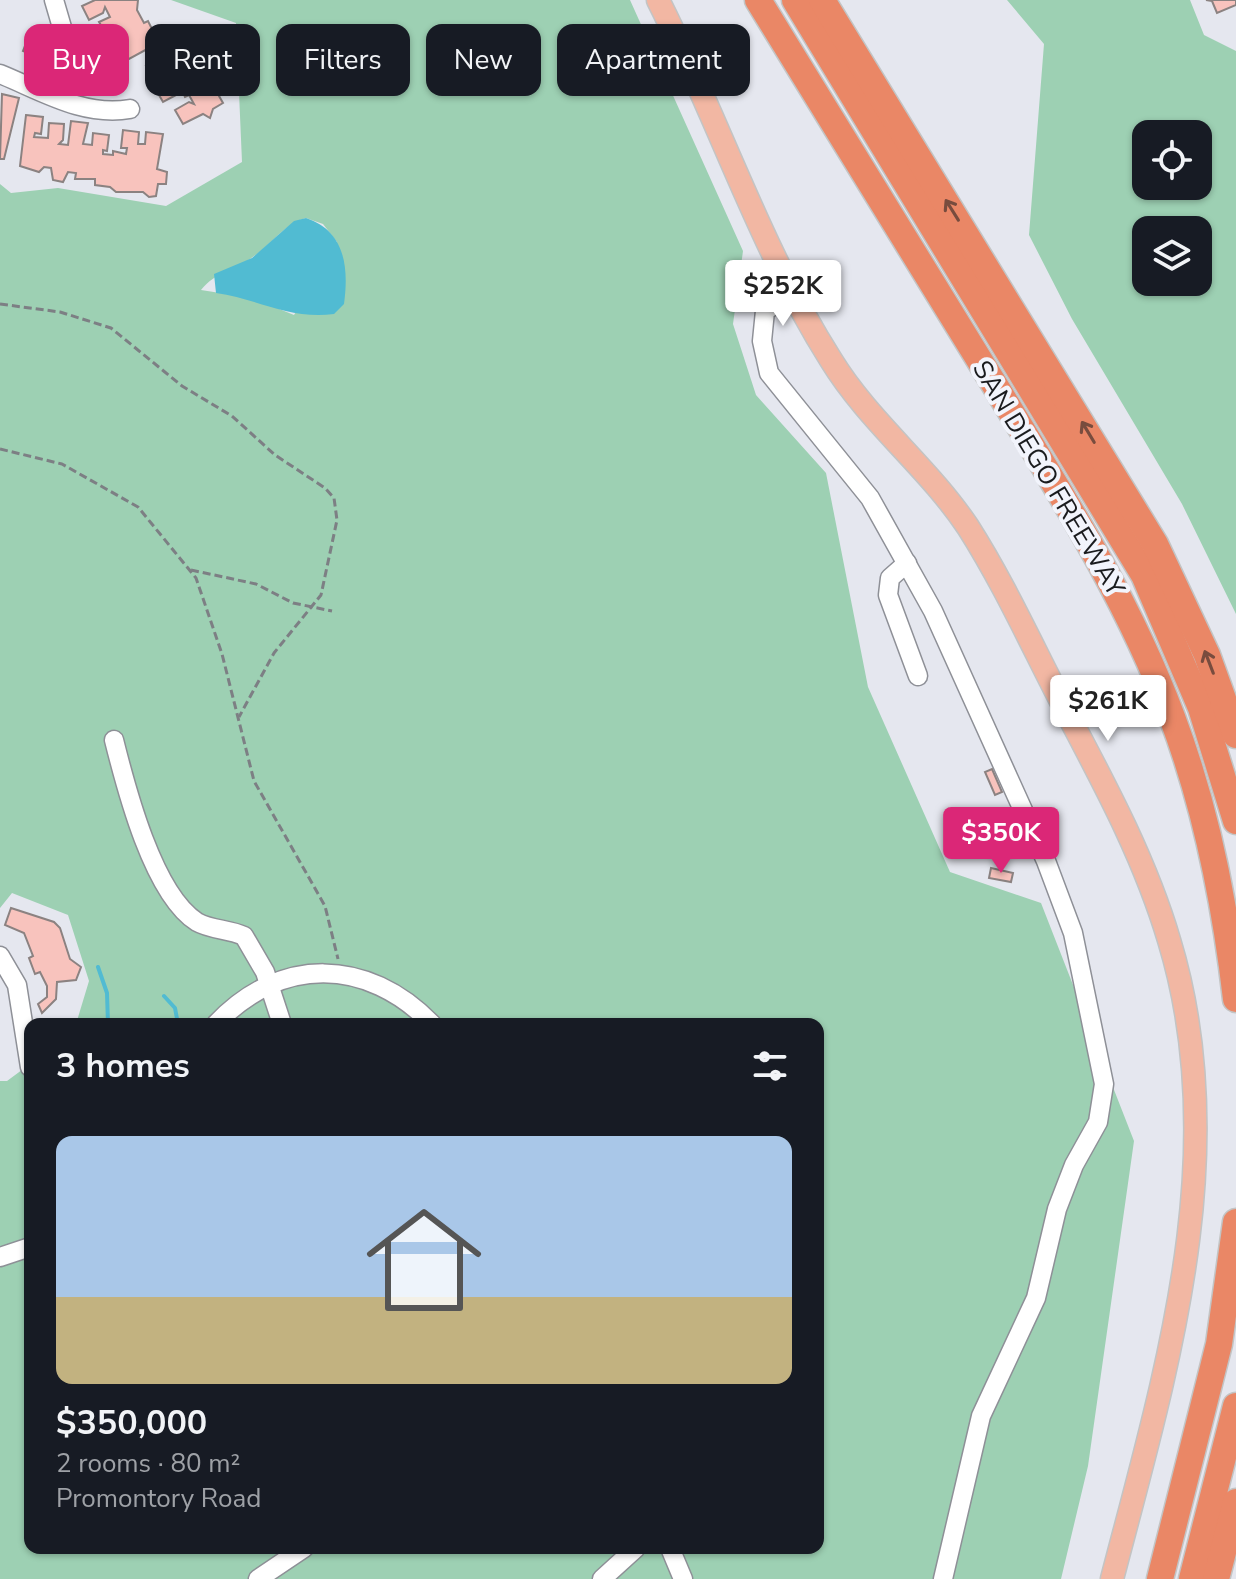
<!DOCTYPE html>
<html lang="en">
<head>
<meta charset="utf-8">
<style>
	body { margin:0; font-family:"Nunito Sans",sans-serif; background:#20242c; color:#f1f3f6; height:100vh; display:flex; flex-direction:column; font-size:30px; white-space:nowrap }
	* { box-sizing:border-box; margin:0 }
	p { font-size:26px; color:#9ea1a6 }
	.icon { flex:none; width:44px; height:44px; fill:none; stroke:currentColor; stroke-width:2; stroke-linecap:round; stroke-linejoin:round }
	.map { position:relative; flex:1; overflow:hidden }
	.panel { position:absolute; left:24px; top:1018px; width:800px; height:536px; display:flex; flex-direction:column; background:#171b24; border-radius:16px; box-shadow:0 2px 6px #0004 }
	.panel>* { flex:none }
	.guide { position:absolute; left:24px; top:24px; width:800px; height:72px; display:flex; gap:16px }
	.fabs { position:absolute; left:1132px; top:120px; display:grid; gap:16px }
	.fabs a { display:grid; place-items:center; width:80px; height:80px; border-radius:16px; background:#171b24; box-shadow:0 2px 6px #0004; font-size:40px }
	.price { position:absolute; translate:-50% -68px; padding:0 18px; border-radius:8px; background:#fff; color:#222; font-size:26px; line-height:52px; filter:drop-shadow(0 2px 4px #0008) }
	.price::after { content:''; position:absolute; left:50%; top:48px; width:24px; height:18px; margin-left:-12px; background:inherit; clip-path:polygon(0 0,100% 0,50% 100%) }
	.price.current { background:#db2777; color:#fff }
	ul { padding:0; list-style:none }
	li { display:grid; align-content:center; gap:16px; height:424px; padding:0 32px }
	li span { display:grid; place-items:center; height:248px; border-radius:16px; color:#555 }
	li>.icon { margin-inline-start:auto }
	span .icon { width:144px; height:144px; fill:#fffc; stroke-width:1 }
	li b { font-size:34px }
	h2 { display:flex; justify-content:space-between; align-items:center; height:96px; padding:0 32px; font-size:34px }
	.tag { padding:0 28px; border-radius:16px; background:#171b24; box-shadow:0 2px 6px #0004; font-size:28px; line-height:72px }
	.tag.current { background:#db2777; color:#fff }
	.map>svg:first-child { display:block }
	.green { fill:#9dd0b3; fill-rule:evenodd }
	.water { fill:#51bbd2 }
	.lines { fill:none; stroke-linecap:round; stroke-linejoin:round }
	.stream { stroke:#51bbd2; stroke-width:4 }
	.building { fill:#f8c3bd; stroke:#8b8281; stroke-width:2 }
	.minor-casing { stroke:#8e9097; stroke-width:21 }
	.major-casing { stroke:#c3c4c4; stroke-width:25 }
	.highway-casing { stroke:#c3c4c4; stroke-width:29 }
	.path { stroke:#7d7f84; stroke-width:3; stroke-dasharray:8 4; stroke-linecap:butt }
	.minor { stroke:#fff; stroke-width:18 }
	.major { stroke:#f2b7a3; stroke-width:22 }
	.highway { stroke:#ea8766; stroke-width:26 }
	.oneway { stroke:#784c3e }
	.labels { text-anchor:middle; stroke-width:8; stroke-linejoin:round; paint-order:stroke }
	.street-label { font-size:26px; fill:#1a1b1e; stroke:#f2f4fc }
</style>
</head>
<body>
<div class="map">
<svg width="1236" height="1579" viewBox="0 0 1236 1579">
	<rect width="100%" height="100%" fill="#e5e7ef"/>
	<g class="green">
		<path d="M 171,0 L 630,0 L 743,251 L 733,324 L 756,395 L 826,473 L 868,687 L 950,872 L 1041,903 L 1134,1141 L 1088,1466 L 1061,1579 L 0,1579 L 0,1081 L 7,1081 L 30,1064 L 30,1548 L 818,1548 L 818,1024 L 76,1024 L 89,981 L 68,915 L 12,893 L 0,908 L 0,184 L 11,193 L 58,188 L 166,206 L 242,162 L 236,23 ZM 306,218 L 323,224 L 337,242 L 294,315 L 252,298 L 201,290 C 216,271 236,270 254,256 C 272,244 284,224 306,218 Z"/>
		<path d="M 1007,0 L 1190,0 L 1204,35 L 1236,51 L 1236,614 L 1182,504 L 1072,319 L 1029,235 L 1044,44 ZM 1146,134 L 1198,134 L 1198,186 L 1146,186 ZM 1146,230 L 1198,230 L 1198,282 L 1146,282 Z"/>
	</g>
	<path class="water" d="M 306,218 C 345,231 349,267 344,304 L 334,314 C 291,320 258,299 216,293 L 214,274 L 252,258 L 294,221 Z"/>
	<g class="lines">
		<g class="stream">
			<path d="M 98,967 L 107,993 L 108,1024"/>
			<path d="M 164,996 L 175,1008 L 178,1024"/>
		</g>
	</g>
	<g class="building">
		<path d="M 95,0 L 138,0 L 137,10 L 144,23 L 148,21 L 153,31 L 156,29 L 162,41 L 107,71 L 99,57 L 109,51 L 107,46 L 91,54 L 83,39 L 98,31 L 101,36 L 106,33 L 99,22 L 110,17 L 105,7 L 103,13 L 89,20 L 82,6 Z"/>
		<path d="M 1206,0 L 1236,0 L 1236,5 L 1217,13 L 1212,1 Z"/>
		<path d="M 32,28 L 45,34 L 35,56 L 23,51 Z"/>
		<path d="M 200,35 L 225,92 L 219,96 L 223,103 L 213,109 L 210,118 L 203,114 L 183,124 L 175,110 L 189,102 L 194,104 L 189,95 L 185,97 L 180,85 L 175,88 L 178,94 L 163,102 L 155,88 L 168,80 L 165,75 L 155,81 L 146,66 L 178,50 L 176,46 L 188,38 L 190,41 Z"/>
		<path d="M 2,94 L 19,98 L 4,159 L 0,159 Z"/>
		<path d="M 26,115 L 43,117 L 41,134 L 35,133 L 34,137 L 48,138 L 49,123 L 64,124 L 63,140 L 59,144 L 68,145 L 71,121 L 88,123 L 83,144 L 92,145 L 93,133 L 109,135 L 107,151 L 103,150 L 103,154 L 113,155 L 113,151 L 126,154 L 127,148 L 121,148 L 123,130 L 139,132 L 138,144 L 145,144 L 146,132 L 163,134 L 157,169 L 167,172 L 166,184 L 158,184 L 156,196 L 149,197 L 143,192 L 116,192 L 110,187 L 95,185 L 95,179 L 75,179 L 76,173 L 68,172 L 63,182 L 53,180 L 51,168 L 44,167 L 39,172 L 20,166 Z"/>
		<path d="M 992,769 L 1002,792 L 995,795 L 985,772 Z"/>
		<path d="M 991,868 L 1013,873 L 1011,882 L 989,878 Z"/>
		<path d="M 11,908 L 54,922 L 60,928 L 70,959 L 81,967 L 76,980 L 57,982 L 56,999 L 42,1013 L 38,1004 L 47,997 L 47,986 L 40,972 L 35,974 L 29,958 L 33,956 L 24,933 L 5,925 Z"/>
	</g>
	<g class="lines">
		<defs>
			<g id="minor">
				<path d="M 54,0 L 68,48 L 55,97"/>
				<path d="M 0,74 C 42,91 83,117 130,109"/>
				<path d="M 794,292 L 765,311 L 762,341 L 769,373 L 870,498 L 933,611 L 1046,861 L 1073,933 L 1104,1084 L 1098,1122 L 1074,1165 L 1057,1209 L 1036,1298 L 981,1416 L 943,1579"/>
				<path d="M 907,563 L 890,578 L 888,595 L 918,676"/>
				<path d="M 114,740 C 126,788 153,894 197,922 C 211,930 229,929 244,936 L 265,972 L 282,1024"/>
				<path d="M 0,956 L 17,985 L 30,1067"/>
				<path d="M 216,1024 C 280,956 367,957 432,1024"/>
				<path d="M 0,1257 L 30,1247"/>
				<path d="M 670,1548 L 683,1579"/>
				<path d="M 258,1579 L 304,1548"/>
				<path d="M 602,1579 L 636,1548"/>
			</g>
			<path id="major" d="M 658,0 C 718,118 760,248 831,360 C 869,422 928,467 968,527 C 1005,585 1034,650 1066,711 C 1105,785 1145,859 1169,940 C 1234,1153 1166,1372 1112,1579"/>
			<g id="highway">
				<path d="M 758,0 C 838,129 917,258 996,387 C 1061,494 1128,599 1172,717 C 1206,807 1225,903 1236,999"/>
				<path d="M 795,0 L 1144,575 L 1201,708 L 1236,821"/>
				<path d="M 822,0 L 1155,544 L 1207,655 L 1236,735"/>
				<path d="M 1160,1579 L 1219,1344 L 1236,1222"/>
				<path d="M 1192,1579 L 1236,1406"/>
				<path d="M 1216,1579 L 1236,1502"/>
			</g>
		</defs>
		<use href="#minor" class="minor-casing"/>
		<use href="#major" class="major-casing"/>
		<use href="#highway" class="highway-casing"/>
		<g class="path">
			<path d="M 0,304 L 60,312 L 111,328 L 182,386 L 232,416 L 275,455 L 325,488 L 334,498 L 337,520 L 321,595 L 274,653 L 239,717"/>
			<path d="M 0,449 L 62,464 L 138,507 L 196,578 L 222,654 L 254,781 L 325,906 L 338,959"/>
			<path d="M 191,570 L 256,584 L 293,603 L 332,611"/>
		</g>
		<use href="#minor" class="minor"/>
		<use href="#major" class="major"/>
		<use href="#highway" class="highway"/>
	</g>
	<defs><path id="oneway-shaft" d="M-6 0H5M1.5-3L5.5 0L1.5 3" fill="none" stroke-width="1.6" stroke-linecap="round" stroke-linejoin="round" transform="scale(2)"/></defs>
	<g class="oneway">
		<use href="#oneway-shaft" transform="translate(952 210) rotate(-122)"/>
		<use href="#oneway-shaft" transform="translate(1088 432) rotate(-121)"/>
		<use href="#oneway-shaft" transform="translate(1209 662) rotate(-111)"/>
	</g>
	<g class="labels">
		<g class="street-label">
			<text transform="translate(1049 478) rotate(59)" y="9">SAN DIEGO FREEWAY</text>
		</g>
	</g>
</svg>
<div class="fabs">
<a><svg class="icon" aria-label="locate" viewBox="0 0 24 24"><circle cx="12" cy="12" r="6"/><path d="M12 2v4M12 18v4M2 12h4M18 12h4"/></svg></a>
<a><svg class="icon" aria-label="layers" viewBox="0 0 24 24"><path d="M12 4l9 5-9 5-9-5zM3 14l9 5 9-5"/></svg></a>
</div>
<b class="price" style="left:783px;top:328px">$252K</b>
<b class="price" style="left:1108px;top:743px">$261K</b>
<b class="price current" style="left:1001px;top:875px">$350K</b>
<div class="guide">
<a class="tag current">Buy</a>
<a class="tag">Rent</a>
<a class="tag">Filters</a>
<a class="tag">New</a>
<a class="tag">Apartment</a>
</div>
<section class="panel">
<h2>3 homes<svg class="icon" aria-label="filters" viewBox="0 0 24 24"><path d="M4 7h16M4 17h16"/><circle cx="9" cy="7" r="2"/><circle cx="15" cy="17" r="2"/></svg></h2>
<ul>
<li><span style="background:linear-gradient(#a9c7e8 65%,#c2b280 0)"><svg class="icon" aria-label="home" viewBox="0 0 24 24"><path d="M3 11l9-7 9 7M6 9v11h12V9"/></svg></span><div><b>$350,000</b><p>2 rooms · 80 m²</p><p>Promontory Road</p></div></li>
</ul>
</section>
</div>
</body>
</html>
